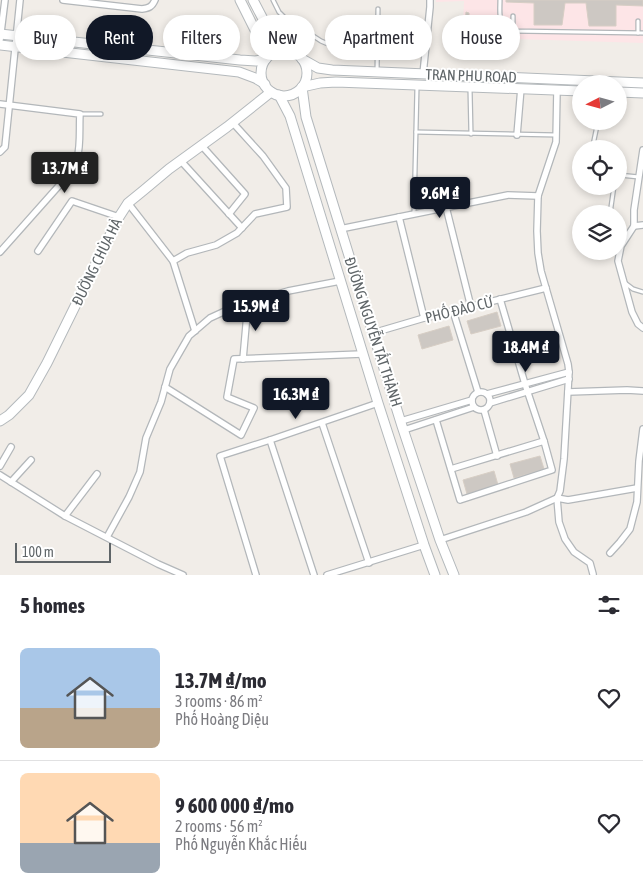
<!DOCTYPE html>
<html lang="en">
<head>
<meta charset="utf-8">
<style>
	body { margin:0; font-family:"Asap Condensed",sans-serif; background:#f2f2f3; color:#2b2b33; height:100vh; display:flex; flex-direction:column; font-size:19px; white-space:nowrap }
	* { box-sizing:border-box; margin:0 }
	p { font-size:16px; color:#7c7c81 }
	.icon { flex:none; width:28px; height:28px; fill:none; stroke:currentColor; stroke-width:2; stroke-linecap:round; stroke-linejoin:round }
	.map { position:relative; height:575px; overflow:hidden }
	.sheet { display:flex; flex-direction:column; background:#fff; flex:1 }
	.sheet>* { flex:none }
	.guide { position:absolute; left:15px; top:15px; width:614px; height:45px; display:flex; gap:10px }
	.needle { width:32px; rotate:264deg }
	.buttons { position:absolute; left:572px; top:75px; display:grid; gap:10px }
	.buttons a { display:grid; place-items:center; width:55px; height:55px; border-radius:50%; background:#fff; box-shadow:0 2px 8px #0003; font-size:25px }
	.scale { position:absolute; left:15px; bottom:12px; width:96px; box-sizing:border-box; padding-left:5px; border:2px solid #5f6568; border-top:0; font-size:14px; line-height:18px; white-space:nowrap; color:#5f6568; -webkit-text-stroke:4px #fff; paint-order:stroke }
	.price { position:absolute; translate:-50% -42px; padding:0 11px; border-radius:5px; background:#111827; color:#fff; font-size:16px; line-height:32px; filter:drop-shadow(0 1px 2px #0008) }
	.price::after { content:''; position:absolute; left:50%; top:30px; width:15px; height:11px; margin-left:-8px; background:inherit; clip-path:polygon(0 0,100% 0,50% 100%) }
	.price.active { background:#222; color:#fff }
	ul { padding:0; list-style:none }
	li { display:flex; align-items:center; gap:15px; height:125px; padding:0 20px }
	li+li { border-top:1px solid #e1e1e2 }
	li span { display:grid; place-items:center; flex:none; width:140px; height:100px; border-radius:8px; color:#555 }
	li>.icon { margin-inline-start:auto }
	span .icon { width:60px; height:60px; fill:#fffc; stroke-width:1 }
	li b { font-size:21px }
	h2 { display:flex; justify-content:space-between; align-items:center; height:60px; padding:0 20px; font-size:21px }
	.pill { padding:0 18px; border-radius:22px; background:#fff; box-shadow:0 2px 8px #0003; font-size:18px; line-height:45px }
	.pill.active { background:#111827; color:#fff }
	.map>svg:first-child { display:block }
	.medical { fill:#fde5e7 }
	.building { fill:#cdc8c3; stroke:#d7cec5 }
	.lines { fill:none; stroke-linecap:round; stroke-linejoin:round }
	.lane-casing { stroke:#b3b7ba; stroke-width:5.5 }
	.street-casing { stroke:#b3b7ba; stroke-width:8 }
	.secondary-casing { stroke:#b4b9bc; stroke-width:11 }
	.lane { stroke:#fff; stroke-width:3 }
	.street { stroke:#fff; stroke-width:5.5 }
	.secondary { stroke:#fff; stroke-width:9 }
	.labels { text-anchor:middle; stroke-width:4; stroke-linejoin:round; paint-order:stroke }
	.street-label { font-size:15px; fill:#5f6568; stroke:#fff }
</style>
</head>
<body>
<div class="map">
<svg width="643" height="575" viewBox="0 0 643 575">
	<rect width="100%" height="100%" fill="#f1ede8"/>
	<path class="medical" d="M 436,0 L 643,0 L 643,43 L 483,38 L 482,51 L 448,50 L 449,23 L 463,24 L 464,1 L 436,2 Z"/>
	<g class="building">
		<path d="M 506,0 L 643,0 L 643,6 L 616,5 L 616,26 L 589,26 L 586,3 L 565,3 L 562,25 L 534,25 L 534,3 L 506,2 Z"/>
		<path d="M 466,12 L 469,13 L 469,16 L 472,16 L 471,37 L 464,36 Z"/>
		<path d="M 483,20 L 497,21 L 497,30 L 507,30 L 506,35 L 483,35 Z"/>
		<rect x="453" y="34" width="6" height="16"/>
		<path d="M 497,312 L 501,326 L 471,334 L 467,321 Z"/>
		<path d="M 449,326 L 453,340 L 422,349 L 418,335 Z"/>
		<path d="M 540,456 L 544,469 L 514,478 L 510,464 Z"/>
		<path d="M 494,471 L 498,485 L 467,494 L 463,480 Z"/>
	</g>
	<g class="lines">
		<defs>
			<g id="lane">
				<path d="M 273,0 L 279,12 L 284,17 L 321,41 L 328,44 L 335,46 L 377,47"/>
				<path d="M 500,0 C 500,14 497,25 513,31 L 643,33"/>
				<path d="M 513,31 L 513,16"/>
				<path d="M 638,33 L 638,21"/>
				<path d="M 298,55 L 312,35"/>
				<path d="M 377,72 L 378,9"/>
				<path d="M 470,89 L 471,134"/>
				<path d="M 80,114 L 101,114"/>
				<path d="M 416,132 L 556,135"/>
				<path d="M 596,149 L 593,145 L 598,121"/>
				<path d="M 619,175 L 639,177"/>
				<path d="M 414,213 L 417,87"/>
				<path d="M 610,214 L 614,186"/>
				<path d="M 625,283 L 633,289 L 643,292"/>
			</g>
			<g id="street">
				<path d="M 63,0 L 142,9 C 149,8 152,7 155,0"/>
				<path d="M 0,40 L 5,0"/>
				<path d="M 423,74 L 430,7 L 430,0"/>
				<path d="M 0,104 L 80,114 C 79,128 81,145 77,159 C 74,167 68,173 64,180 L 0,252"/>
				<path d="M 517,135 L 521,88"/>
				<path d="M 202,146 L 245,194 L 229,214"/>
				<path d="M 643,150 L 634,210 L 634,226 L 621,246 L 618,261 L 632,312 L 638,324 L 643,328"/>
				<path d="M 0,152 L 5,147 L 20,0"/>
				<path d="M 181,161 L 242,228"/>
				<path d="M 128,203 L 173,261 L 195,331"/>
				<path d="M 446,207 L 471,307"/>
				<path d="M 399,217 L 424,318"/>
				<path d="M 634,226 L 643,225"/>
				<path d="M 340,229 L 508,195 L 538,196"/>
				<path d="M 38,251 L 72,201 L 119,217"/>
				<path d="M 173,261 L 187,253 L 216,245 L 237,233 L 255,214 L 287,207 L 286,188 L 263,156 L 233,123"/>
				<path d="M 453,311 L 478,392"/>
				<path d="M 373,333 L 424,318 L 546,288"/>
				<path d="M 243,359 L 248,303"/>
				<path d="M 165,387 L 241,435 L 254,408 L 227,397 L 234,359 L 362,354"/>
				<circle cx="481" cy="401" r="9"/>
				<path d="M 568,392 L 627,390 L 643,391"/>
				<path d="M 487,394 L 569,372"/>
				<path d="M 490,403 L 569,379"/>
				<path d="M 484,410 L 497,456"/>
				<path d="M 436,420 L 460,500 L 552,470 L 544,441 L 525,384 L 500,299"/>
				<path d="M 401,421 L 472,400"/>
				<path d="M 322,423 L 369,563"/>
				<path d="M 404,430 L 474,407"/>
				<path d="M 270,440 L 314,575"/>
				<path d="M 0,466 L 11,447"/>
				<path d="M 451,469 L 544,441"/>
				<path d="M 0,475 L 65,516 L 158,564 L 183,575"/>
				<path d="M 11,482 L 31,460"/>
				<path d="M 65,516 L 97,474"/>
				<path d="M 107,537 L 129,497 L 140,472 L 146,438 L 161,402 L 170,369 L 189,336 L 210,318 L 234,307 L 288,291 L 340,281"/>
				<path d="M 440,540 L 526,512 L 557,498 L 560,491 L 564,459 L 569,372 L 568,364 L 541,271 L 538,253 L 537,231 L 538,196 L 556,142 L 557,90"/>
				<path d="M 610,553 L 620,542 L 630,529 L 637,502 L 639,461 L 643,429"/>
				<path d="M 593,574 L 590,563 L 574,552 L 565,539 L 559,522 L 557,498 L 568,500 L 637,488"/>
				<path d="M 256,575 L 220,456 L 270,440 L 378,403"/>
				<path d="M 327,575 L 424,545"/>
			</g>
			<g id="secondary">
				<path d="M 253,0 L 275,42 L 278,45 L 287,50"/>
				<path d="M 0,34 L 240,60 L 256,61 L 266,59 L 260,40 L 240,0"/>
				<path d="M 0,45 L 239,72 L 255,78 L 265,84"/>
				<circle cx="284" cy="73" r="23"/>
				<path d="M 302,59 L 318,68 L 332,70 L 643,83"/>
				<path d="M 619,92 L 643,93"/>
				<path d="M 279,95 L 290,116 L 378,403 L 424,545 L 435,575"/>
				<path d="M 0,421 L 9,415 L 29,395 L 47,363 L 119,217 L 128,203 L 144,190 L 169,169 L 227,127 L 271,92"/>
				<path d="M 454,575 L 440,540 L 402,426 L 373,333 L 306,117 L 302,87 L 320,83 L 336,82 L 581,91"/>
			</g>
		</defs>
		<use href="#lane" class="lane-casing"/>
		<use href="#street" class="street-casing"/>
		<use href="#secondary" class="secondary-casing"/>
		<use href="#lane" class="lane"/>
		<use href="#street" class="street"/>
		<use href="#secondary" class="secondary"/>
	</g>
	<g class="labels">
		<g class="street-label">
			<text transform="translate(471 76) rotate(2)" y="5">TRAN PHU ROAD</text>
			<text transform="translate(97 262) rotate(-64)" y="5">ĐƯỜNG CHÙA HÀ</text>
			<text transform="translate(459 310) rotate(-14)" y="5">PHỐ ĐÀO CỪ</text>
			<text transform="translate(373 332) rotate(72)" y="5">ĐƯỜNG NGUYỄN TẤT THÀNH</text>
		</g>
	</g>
</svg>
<div class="buttons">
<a><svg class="needle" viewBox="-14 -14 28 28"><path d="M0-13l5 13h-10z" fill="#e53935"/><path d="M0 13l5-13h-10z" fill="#7c7c81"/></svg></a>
<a><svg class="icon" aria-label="locate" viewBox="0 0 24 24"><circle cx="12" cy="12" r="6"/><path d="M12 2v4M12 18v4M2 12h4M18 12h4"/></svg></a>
<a><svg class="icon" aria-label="layers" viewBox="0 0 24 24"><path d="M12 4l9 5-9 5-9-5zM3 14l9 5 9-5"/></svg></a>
</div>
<div class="scale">100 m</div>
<b class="price active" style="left:65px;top:194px">13.7M ₫</b>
<b class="price" style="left:440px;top:219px">9.6M ₫</b>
<b class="price" style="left:256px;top:332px">15.9M ₫</b>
<b class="price" style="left:526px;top:373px">18.4M ₫</b>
<b class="price" style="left:296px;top:420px">16.3M ₫</b>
<div class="guide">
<a class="pill">Buy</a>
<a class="pill active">Rent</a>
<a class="pill">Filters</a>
<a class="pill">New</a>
<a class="pill">Apartment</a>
<a class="pill">House</a>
</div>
</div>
<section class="sheet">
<h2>5 homes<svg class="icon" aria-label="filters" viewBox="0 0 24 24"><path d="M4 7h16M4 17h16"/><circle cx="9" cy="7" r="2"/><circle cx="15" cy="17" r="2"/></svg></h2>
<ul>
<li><span style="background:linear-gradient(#a9c7e8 60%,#b9a48a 0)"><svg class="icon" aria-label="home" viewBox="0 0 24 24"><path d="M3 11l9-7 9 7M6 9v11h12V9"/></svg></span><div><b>13.7M ₫/mo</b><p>3 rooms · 86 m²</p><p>Phố Hoàng Diệu</p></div><svg class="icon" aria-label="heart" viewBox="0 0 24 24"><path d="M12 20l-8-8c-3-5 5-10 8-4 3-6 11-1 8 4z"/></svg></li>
<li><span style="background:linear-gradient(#ffd9b3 70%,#9aa5b1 0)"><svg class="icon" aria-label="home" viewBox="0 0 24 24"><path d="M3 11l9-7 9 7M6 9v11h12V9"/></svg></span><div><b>9 600 000 ₫/mo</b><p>2 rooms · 56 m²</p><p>Phố Nguyễn Khắc Hiếu</p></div><svg class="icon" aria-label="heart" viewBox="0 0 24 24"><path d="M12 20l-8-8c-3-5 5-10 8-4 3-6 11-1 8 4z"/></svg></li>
</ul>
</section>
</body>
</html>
